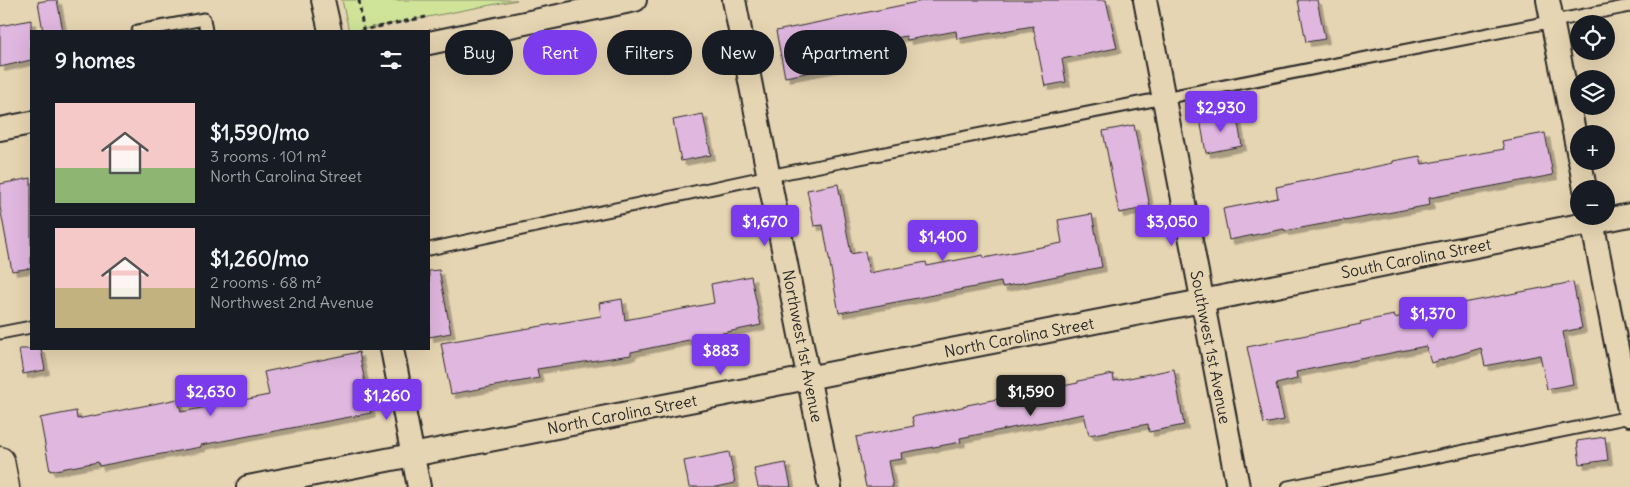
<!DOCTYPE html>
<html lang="en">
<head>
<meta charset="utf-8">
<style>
	body { margin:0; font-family:Delius,sans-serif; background:#20242c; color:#f1f3f6; height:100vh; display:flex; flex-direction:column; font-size:19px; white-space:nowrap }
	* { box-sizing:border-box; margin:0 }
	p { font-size:16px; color:#9ea1a6 }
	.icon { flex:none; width:28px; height:28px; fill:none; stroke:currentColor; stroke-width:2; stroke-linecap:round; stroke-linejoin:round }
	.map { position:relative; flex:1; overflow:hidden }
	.sheet { position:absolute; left:30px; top:30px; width:400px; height:320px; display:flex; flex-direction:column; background:#171b24; border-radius:0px; box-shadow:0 5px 20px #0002 }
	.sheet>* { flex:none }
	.top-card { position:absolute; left:445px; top:30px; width:475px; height:45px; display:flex; gap:10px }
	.fabs { position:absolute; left:1570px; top:15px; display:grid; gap:10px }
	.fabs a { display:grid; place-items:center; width:45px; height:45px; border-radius:50%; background:#171b24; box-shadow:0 5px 20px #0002; font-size:25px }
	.price { position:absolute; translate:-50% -42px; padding:0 11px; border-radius:5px; background:#7c3aed; color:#fff; font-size:16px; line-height:32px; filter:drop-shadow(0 1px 2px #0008) }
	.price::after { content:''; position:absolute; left:50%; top:30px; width:15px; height:11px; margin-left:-8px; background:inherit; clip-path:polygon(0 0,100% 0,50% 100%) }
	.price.current { background:#222; color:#fff }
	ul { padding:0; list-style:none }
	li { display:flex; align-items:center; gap:15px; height:125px; padding:0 25px }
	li+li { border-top:1px solid #363941 }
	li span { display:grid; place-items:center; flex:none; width:140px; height:100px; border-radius:0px; color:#555 }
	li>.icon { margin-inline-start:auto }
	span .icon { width:60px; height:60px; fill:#fffc; stroke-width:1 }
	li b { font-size:21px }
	h2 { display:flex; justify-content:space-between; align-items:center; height:60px; padding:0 25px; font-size:21px }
	.chip { padding:0 18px; border-radius:22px; background:#171b24; box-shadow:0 5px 20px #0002; font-size:18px; line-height:45px }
	.chip.current { background:#7c3aed; color:#fff }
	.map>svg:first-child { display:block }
	.green { fill:#cfe499; stroke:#7d8862 }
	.building { fill:#e0b7df; stroke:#2b2b2b; filter:url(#shadow) }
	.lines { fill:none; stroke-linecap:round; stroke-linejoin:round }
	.lane-casing { stroke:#2b2b2b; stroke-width:15 }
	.street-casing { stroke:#2b2b2b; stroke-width:26 }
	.secondary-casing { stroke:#2b2b2b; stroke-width:31 }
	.path { stroke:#2b2b2b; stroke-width:3; stroke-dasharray:5 4; stroke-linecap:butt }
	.lane { stroke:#e6d5b2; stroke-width:11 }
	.street { stroke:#e6d5b2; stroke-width:22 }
	.secondary { stroke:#e6d5b2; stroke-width:28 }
	.labels { text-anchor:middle; stroke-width:5; stroke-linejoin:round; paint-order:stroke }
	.street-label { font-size:16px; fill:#2b2b2b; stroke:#e6d5b2 }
</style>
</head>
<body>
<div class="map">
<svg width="1630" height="487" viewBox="0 0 1630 487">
	<defs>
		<filter id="shadow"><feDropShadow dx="4.5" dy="4.5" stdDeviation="0" flood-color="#0004"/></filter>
	</defs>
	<rect width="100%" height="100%" fill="#e6d5b2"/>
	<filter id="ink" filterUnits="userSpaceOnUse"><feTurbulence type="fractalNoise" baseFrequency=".02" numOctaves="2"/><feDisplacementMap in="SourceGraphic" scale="10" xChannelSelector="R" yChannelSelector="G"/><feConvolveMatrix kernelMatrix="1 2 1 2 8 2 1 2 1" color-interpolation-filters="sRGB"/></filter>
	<g filter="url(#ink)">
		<path class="green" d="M 342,0 L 517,0 L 354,31 L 349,31 Z"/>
		<g class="building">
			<path d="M 49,0 L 57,0 L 63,31 L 43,31 L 38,2 Z"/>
			<path d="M 927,0 L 1106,0 L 1117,48 L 1062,59 L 1066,82 L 1045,86 L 1033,26 L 957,39 L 956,31 L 907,40 L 906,36 L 849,47 L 854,64 L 785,77 L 776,31 Z"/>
			<path d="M 1298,0 L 1317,0 L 1325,39 L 1306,42 Z"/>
			<path d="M 31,20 L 31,60 L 0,67 L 0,26 Z"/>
			<path d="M 1236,112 L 1242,146 L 1206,153 L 1200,119 Z"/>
			<path d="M 703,114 L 711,155 L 681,161 L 673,120 Z"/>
			<path d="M 1134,125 L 1150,207 L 1119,213 L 1103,131 Z"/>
			<path d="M 1545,133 L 1553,175 L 1429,198 L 1430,205 L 1345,221 L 1344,220 L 1285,231 L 1284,229 L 1229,240 L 1223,209 L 1278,198 L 1276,187 L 1393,163 L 1393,161 L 1420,156 L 1422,164 L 1504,149 L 1502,141 Z"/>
			<path d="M 31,178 L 31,268 L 12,271 L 0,207 L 0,184 Z"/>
			<path d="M 838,184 L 851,254 L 865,251 L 869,273 L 926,262 L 927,266 L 983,255 L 984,258 L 1062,243 L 1058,220 L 1092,214 L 1102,267 L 1002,287 L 1001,282 L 839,313 L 823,225 L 814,226 L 807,190 Z"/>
			<path d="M 439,270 L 451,333 L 429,337 L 429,271 Z"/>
			<path d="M 751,276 L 761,325 L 631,352 L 631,355 L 537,369 L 539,378 L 451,394 L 441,343 L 601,316 L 599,303 L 622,299 L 625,320 L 714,303 L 711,284 Z"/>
			<path d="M 1573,282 L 1582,328 L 1563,332 L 1573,384 L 1547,389 L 1540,355 L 1485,366 L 1481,348 L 1431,363 L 1426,346 L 1296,372 L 1297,379 L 1276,384 L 1284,420 L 1264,424 L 1247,347 L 1361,324 L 1360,322 L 1394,315 L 1395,318 L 1452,301 L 1453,305 Z"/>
			<path d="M 19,349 L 41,349 L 45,370 L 23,374 Z"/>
			<path d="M 359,352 L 371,413 L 201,445 L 201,447 L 156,455 L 99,466 L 98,462 L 50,471 L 40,418 L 76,411 L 77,419 L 178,399 L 181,412 L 269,395 L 264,372 Z"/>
			<path d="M 1174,369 L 1184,425 L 1149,432 L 1148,424 L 1089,435 L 1084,414 L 960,438 L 961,442 L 901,453 L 902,459 L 888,461 L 893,487 L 866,487 L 856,437 L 914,426 L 912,417 L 967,406 L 967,405 L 1078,383 L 1078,381 L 1113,374 L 1114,381 Z"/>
			<path d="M 1605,437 L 1608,460 L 1580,464 L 1577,441 Z"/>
			<path d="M 729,452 L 735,483 L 717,487 L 689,487 L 684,461 Z"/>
			<path d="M 786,463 L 791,487 L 758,487 L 754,469 Z"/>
		</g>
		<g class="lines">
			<defs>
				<g id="lane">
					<path d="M 138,31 L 204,19 L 206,31"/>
					<path d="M 429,249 L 769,176 L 1630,6"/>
					<path d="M 0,333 L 31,327"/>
					<path d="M 1288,487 L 1630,417"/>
				</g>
				<g id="street">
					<path d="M 323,0 L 330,31"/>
					<path d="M 734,0 L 830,487"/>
					<path d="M 1145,0 L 1238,487"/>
					<path d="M 1548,0 L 1579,157"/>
					<path d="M 429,43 L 635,0"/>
					<path d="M 0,129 L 31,123"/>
					<path d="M 1580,161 L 1585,189"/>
					<path d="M 1591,216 L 1630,415"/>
					<path d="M 392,349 L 419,487"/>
					<path d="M 248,487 L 1202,301 L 1630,215"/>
				</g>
				<path id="secondary" d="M 0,461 L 5,487"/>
			</defs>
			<use href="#lane" class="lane-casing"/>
			<use href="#street" class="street-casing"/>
			<use href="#secondary" class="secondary-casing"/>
			<path class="path" d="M 359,0 L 363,30 L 426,17"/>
			<use href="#lane" class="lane"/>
			<use href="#street" class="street"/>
			<use href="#secondary" class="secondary"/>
		</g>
	</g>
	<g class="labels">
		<g class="street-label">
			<text transform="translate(1416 258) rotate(-11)" y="6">South Carolina Street</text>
			<text transform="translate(1019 337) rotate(-11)" y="6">North Carolina Street</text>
			<text transform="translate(803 346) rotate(79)" y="6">Northwest 1st Avenue</text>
			<text transform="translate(1211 347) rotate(79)" y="6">Southwest 1st Avenue</text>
			<text transform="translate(622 414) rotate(-11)" y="6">North Carolina Street</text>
		</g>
	</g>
</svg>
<div class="fabs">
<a><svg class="icon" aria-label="locate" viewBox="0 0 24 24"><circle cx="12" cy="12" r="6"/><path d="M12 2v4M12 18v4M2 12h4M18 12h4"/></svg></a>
<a><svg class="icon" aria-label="layers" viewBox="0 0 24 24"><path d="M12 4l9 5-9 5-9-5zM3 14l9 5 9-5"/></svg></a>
<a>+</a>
<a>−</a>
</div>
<b class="price" style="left:1221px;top:133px">$2,930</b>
<b class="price" style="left:765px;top:247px">$1,670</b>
<b class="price" style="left:1172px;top:247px">$3,050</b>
<b class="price" style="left:943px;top:262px">$1,400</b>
<b class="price" style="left:1433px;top:339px">$1,370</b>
<b class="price" style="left:721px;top:376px">$883</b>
<b class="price" style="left:211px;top:417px">$2,630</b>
<b class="price current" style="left:1031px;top:417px">$1,590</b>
<b class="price" style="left:387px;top:421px">$1,260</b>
<div class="top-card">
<a class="chip">Buy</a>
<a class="chip current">Rent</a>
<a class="chip">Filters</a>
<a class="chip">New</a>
<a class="chip">Apartment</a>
</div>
<section class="sheet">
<h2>9 homes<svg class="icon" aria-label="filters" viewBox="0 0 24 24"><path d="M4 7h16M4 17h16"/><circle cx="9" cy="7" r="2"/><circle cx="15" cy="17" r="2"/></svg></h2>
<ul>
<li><span style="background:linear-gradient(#f6c9c9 65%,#8fb573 0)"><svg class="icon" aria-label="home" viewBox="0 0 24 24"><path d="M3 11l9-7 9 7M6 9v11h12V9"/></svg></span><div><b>$1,590/mo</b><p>3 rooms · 101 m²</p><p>North Carolina Street</p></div></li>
<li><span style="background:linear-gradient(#f6c9c9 60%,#c2b280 0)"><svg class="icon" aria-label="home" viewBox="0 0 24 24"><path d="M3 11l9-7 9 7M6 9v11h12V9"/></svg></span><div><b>$1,260/mo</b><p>2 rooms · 68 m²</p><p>Northwest 2nd Avenue</p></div></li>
</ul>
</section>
</div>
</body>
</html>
